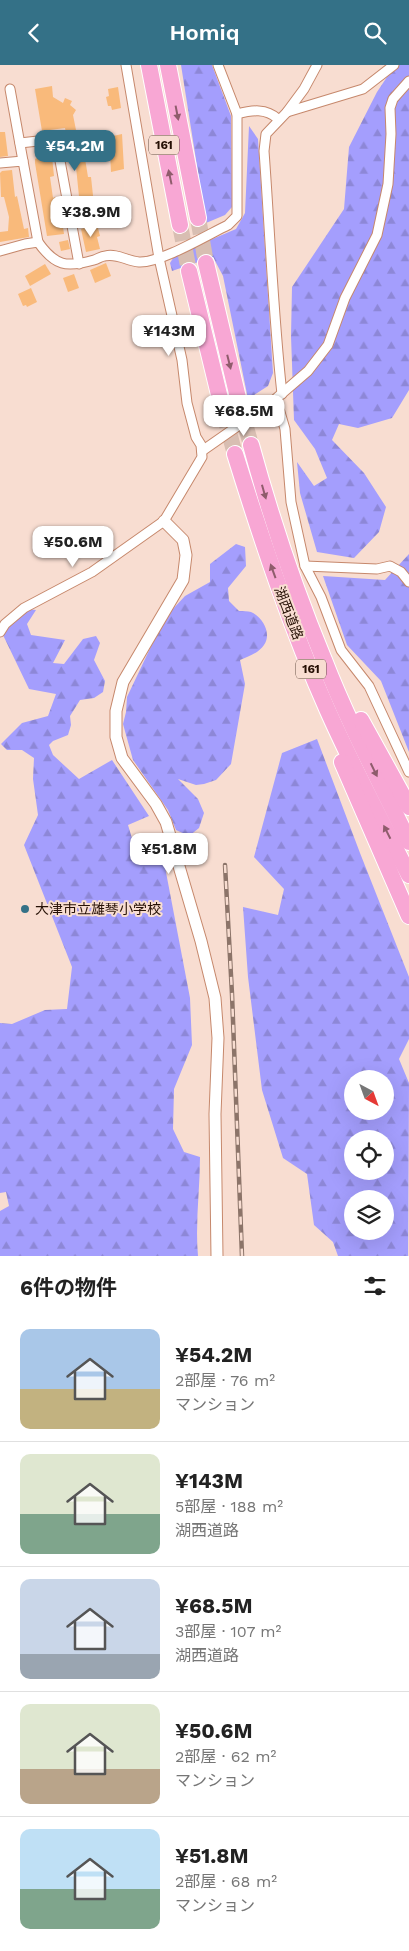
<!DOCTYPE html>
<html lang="ja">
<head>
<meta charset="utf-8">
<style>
	body { margin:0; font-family:"Work Sans","Noto Sans JP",sans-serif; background:#f6f6f6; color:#222; height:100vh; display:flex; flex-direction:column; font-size:19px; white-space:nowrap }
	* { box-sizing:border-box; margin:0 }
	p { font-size:16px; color:#767676 }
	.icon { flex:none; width:28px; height:28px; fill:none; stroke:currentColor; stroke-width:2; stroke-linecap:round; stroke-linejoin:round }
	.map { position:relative; height:1191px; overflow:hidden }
	.drawer { display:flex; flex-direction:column; background:#fff; flex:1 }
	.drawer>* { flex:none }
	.needle { width:32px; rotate:139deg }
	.controls { position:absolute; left:344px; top:1005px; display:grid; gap:10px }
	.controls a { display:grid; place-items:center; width:50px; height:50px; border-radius:50%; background:#fff; box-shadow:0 5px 20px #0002; font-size:25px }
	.price { position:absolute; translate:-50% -42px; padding:0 11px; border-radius:10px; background:#fff; color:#222; font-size:16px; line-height:32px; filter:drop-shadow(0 1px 2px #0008) }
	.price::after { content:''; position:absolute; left:50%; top:30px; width:15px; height:11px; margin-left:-8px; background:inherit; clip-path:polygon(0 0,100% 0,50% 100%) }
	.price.selected { background:#347187; color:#fff }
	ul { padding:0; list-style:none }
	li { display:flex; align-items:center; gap:15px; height:125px; padding:0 20px }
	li+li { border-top:1px solid #e0e0e0 }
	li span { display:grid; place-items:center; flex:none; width:140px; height:100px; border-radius:10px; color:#555 }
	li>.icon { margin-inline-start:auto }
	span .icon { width:60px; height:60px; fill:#fffc; stroke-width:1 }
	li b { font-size:21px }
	h2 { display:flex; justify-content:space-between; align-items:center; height:60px; padding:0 20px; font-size:21px }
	header { display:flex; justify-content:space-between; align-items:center; height:65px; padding:0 20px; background:#347187; color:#fff; font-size:22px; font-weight:600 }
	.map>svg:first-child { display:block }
	.forest { fill:url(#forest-firs); fill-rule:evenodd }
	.building { fill:#f9ba7b }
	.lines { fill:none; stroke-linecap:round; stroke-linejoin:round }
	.motorway-tunnel { stroke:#d8beb2; stroke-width:16; stroke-dasharray:16 8; stroke-linecap:butt }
	.minor-casing { stroke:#c6886c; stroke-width:11 }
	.tertiary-casing { stroke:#c6886c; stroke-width:13 }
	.motorway-casing { stroke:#fff; stroke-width:18 }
	.minor { stroke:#fff; stroke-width:9 }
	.tertiary { stroke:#fff; stroke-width:11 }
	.motorway { stroke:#f8a7d4; stroke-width:16 }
	.rail-casing { stroke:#8c7469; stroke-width:4.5 }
	.rail { stroke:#f8ddd1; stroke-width:2.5; stroke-dasharray:8; stroke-linecap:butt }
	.oneway { fill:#8f5c6c }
	.poi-dot { fill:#347187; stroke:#f8ddd1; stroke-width:2 }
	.labels { text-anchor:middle; stroke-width:4; stroke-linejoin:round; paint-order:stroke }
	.shield { fill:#f8ddd1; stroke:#654e42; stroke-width:1 }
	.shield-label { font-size:12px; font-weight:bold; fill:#261005 }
	.street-label { font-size:14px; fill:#261005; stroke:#f8ddd1 }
	.poi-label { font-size:14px; fill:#261005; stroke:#f8ddd1; text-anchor:start }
</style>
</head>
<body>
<header><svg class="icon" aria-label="back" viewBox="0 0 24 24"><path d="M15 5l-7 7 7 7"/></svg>Homiq<svg class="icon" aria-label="search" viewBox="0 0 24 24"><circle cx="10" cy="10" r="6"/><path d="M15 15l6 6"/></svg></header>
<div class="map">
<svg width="409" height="1191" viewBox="0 0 409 1191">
	<defs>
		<pattern id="forest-firs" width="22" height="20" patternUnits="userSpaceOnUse" patternTransform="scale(1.25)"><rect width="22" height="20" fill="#a49efd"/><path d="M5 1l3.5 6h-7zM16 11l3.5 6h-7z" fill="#8d87d7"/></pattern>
	</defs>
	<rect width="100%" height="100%" fill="#f8ddd1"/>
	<g class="forest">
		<path d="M 181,0 L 212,0 L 231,51 L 232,142 L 225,150 L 206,158 Z"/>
		<path d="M 395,0 L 409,0 L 409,325 L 392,353 L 358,363 L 339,359 L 332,375 L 364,408 L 386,442 L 379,467 L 354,493 L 317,487 L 300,428 L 297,397 L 314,421 L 327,413 L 315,384 L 294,355 L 291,271 L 292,222 L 344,144 L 349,82 L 377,27 Z"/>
		<path d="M 249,61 L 258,74 L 273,308 L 268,321 L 248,334 L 223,211 L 213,192 L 172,206 L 170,198 L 175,190 L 236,164 L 245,148 Z"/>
		<path d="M 236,479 L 245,482 L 246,501 L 228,523 L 229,536 L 239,546 C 243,546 248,546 251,547 C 263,552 272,569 264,580 C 259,588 247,592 240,595 L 245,619 L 231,699 L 216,715 L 204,719 L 196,720 L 178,714 L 198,734 L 204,748 L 199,763 L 189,771 L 176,765 L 168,745 L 133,695 L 123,659 L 126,647 L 127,632 L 155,573 L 172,545 L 185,531 L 210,517 L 210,499 Z"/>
		<path d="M 409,489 L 409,687 L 381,616 L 347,580 L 323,511 L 385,515 Z"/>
		<path d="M 27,544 L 36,545 L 27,559 L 31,570 L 65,575 L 53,598 L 64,599 L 83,574 L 96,571 L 100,578 L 94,595 L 105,616 L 103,627 L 94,633 L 80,635 L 70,651 L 71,660 L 68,670 L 53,676 L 49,680 L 53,690 L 79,714 L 112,695 L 149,751 L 128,760 L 134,780 L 156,774 L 165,802 L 190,933 L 192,980 L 174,1024 L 173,1064 L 184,1087 L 200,1092 C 200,1125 195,1158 198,1191 L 0,1191 L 0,1146 L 9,1141 L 6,1127 L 0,1128 L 0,958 L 12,959 L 45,945 L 67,944 L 72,902 L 24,780 L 38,750 L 33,714 L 34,693 L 22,685 L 7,685 L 1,679 L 22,658 L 48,651 L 56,629 L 29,624 L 3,570 L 12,558 Z"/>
		<path d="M 317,674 L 360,788 L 409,912 L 409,974 L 399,994 L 409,1018 L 408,1191 L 338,1191 L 333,1177 L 314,1160 L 307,1109 L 283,1093 L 262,1025 L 248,912 L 243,842 L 278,850 L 284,824 L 254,792 L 282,688 ZM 352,1014 L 385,1014 L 385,1046 L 352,1046 ZM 352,1074 L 385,1074 L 385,1106 L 352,1106 ZM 352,1134 L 385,1134 L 385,1166 L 352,1166 Z"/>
	</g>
	<g class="building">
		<path d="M 52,21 L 53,32 L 63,38 L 65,33 L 72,36 L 70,40 L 76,45 L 73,50 L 78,75 L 82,75 L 88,112 L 91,112 L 95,149 L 81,151 L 76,102 L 72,100 L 65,63 L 42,66 L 35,24 Z"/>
		<path d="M 118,22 L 121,43 L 112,45 L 111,41 L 108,41 L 106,32 L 109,31 L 108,24 Z"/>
		<path d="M 0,67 L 5,67 L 8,91 L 0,92 Z"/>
		<path d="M 122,69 L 124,104 L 111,107 L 110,87 L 115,86 L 113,71 Z"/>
		<path d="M 51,82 L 54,111 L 50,112 L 53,133 L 55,132 L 57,142 L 60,141 L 64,169 L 47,171 L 35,98 L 35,94 L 37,93 L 35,86 Z"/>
		<path d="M 12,105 L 15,132 L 17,131 L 24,164 L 28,163 L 29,172 L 0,177 L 0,167 L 8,166 L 9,152 L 4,132 L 1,132 L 0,108 L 2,106 Z"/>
		<path d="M 97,159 L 100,171 L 97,172 L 100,184 L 86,187 L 81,164 Z"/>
		<path d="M 68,175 L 70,184 L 61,186 L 59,177 Z"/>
		<path d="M 106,198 L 111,211 L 95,218 L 90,205 Z"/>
		<path d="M 45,199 L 51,209 L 30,221 L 25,211 Z"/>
		<path d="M 74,209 L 79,223 L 68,227 L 63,213 Z"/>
		<path d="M 31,223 L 37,237 L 27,242 L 26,240 L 23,241 L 18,229 Z"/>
	</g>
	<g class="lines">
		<g class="motorway-tunnel">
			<path d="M 198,153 L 206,198"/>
			<path d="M 180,160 L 189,206"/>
			<path d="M 239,337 L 251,380"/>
			<path d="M 223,346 L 235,389"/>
		</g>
		<defs>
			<g id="minor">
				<path d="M 10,24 L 23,96"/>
				<path d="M 287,47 L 363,24 L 394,0"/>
				<path d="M 237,49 C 252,45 266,43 278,54"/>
				<path d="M 20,78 L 56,74 L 79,199"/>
				<path d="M 0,98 L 23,96 L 38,177"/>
				<path d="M 0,186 L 25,179 L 38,177 C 55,201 66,203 94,195 C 98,194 101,191 105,191 C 117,188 127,196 139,197 C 161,198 207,170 228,160 L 237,151 L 237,49 L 218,0"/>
				<path d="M 282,329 C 273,248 270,167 264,86 L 266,69 L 287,47 L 304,24 L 317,0"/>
				<path d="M 272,337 L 280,347 L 285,364 L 291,437 L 305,501 L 321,532 L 341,585 L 369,621 L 409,707"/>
				<path d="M 202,386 L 272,337 L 308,306 L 328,280 L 345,233 L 377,170 L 388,119 L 391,69 L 390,43 L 393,34 L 409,16"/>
				<path d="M 305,501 L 377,504 L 390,501 L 401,507 L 409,517"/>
				<path d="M 0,567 L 5,559 L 24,543 L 92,507 L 164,456 L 202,392 L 201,380 L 196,372 L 187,338 L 182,295 L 159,193 L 126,0"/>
			</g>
			<path id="tertiary" d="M 164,456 L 183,475 L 186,490 L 183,515 L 123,617 L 116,646 L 116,672 L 122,693 L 156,739 L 166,757 L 201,876 L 215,933 L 218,973 L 215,1049 L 217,1191"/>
			<g id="motorway">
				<path d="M 149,0 L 180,160"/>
				<path d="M 168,0 L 198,153"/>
				<path d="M 206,198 L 239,337"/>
				<path d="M 189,206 L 223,346"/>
				<path d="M 251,380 C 271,453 295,525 324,595 C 348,657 380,717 409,777"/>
				<path d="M 235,389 C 262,476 291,563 328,646 C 353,702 381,756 409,810"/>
				<path d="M 361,655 L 409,742"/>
				<path d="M 342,697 L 409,851"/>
			</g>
		</defs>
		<use href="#minor" class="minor-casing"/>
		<use href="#tertiary" class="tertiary-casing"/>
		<use href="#motorway" class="motorway-casing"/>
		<use href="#minor" class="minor"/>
		<use href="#tertiary" class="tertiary"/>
		<use href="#motorway" class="motorway"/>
		<defs>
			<path id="rail" d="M 225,800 L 232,929 L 242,1191"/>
		</defs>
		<use href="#rail" class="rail-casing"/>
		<use href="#rail" class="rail"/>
	</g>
	<defs><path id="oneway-solid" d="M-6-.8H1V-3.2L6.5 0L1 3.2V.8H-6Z" transform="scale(1.25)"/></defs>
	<g class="oneway">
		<use href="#oneway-solid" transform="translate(177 48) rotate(79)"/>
		<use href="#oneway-solid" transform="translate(170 112) rotate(-102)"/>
		<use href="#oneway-solid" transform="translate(229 297) rotate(76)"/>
		<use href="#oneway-solid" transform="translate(264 427) rotate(74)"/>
		<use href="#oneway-solid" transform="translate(273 506) rotate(-110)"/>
		<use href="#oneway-solid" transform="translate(374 705) rotate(64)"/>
		<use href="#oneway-solid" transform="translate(387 767) rotate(-117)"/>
	</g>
	<circle class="poi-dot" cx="25" cy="844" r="5"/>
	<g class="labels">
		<g class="shield">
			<rect x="149" y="70.5" width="30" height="19" rx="4"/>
			<rect x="296" y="594.5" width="30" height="19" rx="4"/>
		</g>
		<g class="shield-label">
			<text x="164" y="84">161</text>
			<text x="311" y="608">161</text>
		</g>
		<g class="street-label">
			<text transform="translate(289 548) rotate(69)" y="5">湖西道路</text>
		</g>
		<g class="poi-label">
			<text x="35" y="849">大津市立雄琴小学校</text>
		</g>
	</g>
</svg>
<div class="controls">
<a><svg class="needle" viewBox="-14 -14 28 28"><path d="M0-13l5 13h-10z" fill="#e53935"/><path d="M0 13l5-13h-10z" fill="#767676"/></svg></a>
<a><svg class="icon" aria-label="locate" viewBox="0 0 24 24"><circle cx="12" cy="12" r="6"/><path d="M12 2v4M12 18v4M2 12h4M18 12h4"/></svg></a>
<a><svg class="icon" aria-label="layers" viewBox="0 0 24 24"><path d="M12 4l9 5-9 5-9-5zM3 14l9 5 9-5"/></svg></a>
</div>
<b class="price selected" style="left:75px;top:107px">¥54.2M</b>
<b class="price" style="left:91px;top:173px">¥38.9M</b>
<b class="price" style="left:169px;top:292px">¥143M</b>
<b class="price" style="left:244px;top:372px">¥68.5M</b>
<b class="price" style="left:73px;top:503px">¥50.6M</b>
<b class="price" style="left:169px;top:810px">¥51.8M</b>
</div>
<section class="drawer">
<h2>6件の物件<svg class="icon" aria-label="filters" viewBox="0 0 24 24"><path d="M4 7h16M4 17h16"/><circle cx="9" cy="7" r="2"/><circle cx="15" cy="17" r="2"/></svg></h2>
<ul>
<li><span style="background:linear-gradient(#a9c7e8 60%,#c2b280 0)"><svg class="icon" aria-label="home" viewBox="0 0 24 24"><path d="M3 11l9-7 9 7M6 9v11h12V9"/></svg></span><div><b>¥54.2M</b><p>2部屋 · 76 m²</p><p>マンション</p></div></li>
<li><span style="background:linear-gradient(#dfe7d0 60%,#7fa58c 0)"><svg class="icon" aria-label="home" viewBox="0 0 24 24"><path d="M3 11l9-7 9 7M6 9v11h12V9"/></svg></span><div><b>¥143M</b><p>5部屋 · 188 m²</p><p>湖西道路</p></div></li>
<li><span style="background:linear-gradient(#c9d6e8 75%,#9aa5b1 0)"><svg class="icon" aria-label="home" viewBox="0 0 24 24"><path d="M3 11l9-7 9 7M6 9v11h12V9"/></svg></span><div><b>¥68.5M</b><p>3部屋 · 107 m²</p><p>湖西道路</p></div></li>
<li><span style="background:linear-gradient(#dfe7d0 65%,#b9a48a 0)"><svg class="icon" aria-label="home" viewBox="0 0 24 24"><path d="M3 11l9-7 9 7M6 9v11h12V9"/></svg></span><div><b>¥50.6M</b><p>2部屋 · 62 m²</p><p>マンション</p></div></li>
<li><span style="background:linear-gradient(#bfe0f5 60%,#7fa58c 0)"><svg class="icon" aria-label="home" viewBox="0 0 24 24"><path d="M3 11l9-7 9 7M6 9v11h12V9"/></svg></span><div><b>¥51.8M</b><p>2部屋 · 68 m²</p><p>マンション</p></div></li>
</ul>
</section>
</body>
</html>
